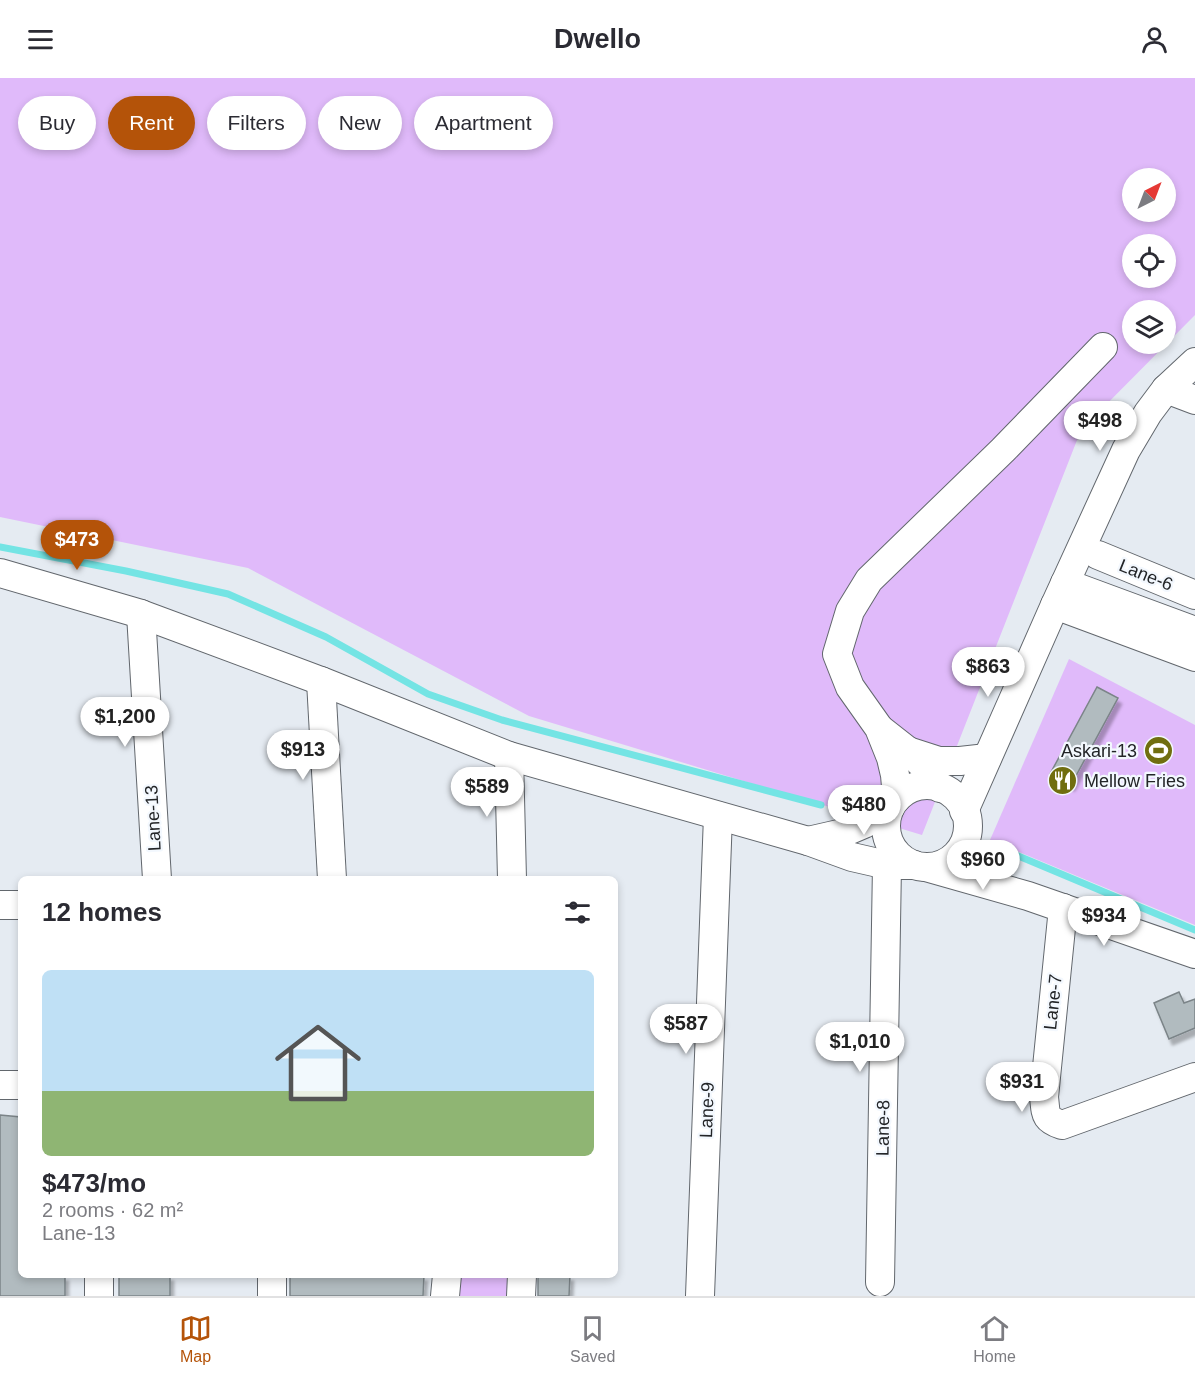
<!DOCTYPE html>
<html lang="en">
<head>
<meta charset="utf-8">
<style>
	body { margin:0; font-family:Helvetica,sans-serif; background:#f7f7f7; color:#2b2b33; height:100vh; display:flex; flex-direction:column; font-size:22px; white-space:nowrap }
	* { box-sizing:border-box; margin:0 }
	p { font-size:20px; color:#7c7c81 }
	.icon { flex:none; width:33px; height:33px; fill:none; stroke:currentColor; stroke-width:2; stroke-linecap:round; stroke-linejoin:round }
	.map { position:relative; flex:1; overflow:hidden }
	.sheet { position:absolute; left:18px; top:798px; width:600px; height:402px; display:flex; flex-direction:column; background:#fff; border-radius:9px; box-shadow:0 3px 9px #0003 }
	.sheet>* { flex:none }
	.guide { position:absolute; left:18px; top:18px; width:600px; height:54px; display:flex; gap:12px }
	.needle { width:39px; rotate:42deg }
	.buttons { position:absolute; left:1122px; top:90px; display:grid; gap:12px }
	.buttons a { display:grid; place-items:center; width:54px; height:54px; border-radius:50%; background:#fff; box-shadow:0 3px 9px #0003; font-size:30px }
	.price { position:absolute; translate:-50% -51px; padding:0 14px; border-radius:21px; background:#fff; color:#222; font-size:20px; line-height:39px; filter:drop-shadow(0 2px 3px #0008) }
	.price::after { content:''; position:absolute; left:50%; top:36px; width:18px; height:14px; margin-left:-9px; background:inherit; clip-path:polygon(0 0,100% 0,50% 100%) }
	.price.active { background:#b45309; color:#fff }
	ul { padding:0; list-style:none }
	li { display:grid; align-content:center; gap:12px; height:318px; padding:0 24px }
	li span { display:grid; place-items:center; height:186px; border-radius:9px; color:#555 }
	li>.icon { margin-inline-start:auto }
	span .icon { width:108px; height:108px; fill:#fffc; stroke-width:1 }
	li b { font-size:26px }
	h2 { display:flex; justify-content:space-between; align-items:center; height:72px; padding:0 24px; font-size:26px }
	.chip { padding:0 21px; border-radius:27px; background:#fff; box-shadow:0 3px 9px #0003; font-size:21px; line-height:54px }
	.chip.active { background:#b45309; color:#fff }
	header { display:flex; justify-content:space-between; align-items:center; height:78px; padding:0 24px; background:#fff; font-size:27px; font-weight:600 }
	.tabs { display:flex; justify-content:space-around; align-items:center; height:84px; border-top:2px solid #e1e1e2; background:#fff; font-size:16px; color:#7c7c81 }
	.tabs a { display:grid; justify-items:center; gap:3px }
	.tabs .active { color:#b45309 }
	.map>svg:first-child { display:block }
	.green { fill:#e0bafa; fill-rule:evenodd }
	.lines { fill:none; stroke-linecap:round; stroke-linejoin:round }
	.stream { stroke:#74e4e4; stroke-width:7 }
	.building { fill:#b1bbbf; stroke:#7b8488; stroke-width:1.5; filter:url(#shadow) }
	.minor-casing { stroke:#62676d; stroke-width:30 }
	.minor { stroke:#fff; stroke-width:28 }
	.labels { text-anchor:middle; stroke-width:4.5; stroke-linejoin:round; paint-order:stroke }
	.street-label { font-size:18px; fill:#232528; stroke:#f3f8fe }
	.poi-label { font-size:18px; fill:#232528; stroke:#f3f8fe; text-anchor:end }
</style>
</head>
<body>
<header><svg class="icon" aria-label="menu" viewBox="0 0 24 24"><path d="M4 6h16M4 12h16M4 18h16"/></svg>Dwello<svg class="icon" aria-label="person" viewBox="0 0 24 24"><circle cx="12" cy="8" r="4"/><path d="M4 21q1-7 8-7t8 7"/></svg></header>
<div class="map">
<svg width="1195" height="1218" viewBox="0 0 1195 1218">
	<defs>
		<filter id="shadow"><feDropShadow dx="3.5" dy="6" stdDeviation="1.5" flood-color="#0004"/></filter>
	</defs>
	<rect width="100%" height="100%" fill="#e5ebf2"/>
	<g class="green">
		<path d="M 0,0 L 1195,0 L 1195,237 L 1081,352 L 922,757 L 529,638 L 248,490 L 0,439 ZM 1132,100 L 1166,100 L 1166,134 L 1132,134 ZM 1132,166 L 1166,166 L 1166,200 L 1132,200 ZM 1132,232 L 1166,232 L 1166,266 L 1132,266 Z"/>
		<path d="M 1069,581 L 1195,647 L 1195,847 L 990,762 Z"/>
		<path d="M 458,1197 L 508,1197 L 508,1218 L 457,1218 Z"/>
	</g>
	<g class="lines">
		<g class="stream">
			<path d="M 0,469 L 126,493 L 228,516 L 326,559 L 428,616 L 502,642 L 821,727"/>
			<path d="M 997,769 L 1195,852"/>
		</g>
	</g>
	<g class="building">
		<path d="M 1097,609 L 1118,620 L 1071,707 L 1050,696 Z"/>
		<path d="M 1179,914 L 1184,925 L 1195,921 L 1195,950 L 1169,961 L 1154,925 Z"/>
		<path d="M 0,1037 L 21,1039 L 21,1197 L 65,1197 L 65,1218 L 0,1218 Z"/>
		<rect x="119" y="1197" width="51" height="21"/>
		<path d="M 290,1197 L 424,1197 L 423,1218 L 290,1218 Z"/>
		<path d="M 538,1197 L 570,1197 L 569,1218 L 538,1218 Z"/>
	</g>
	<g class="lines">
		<defs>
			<g id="minor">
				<path d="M 1166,311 L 1195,322"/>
				<path d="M 1098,477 L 1195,517"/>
				<path d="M 0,495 L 141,536 L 321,603 L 509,678 L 808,763 L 852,779 L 887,787 L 914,787"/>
				<path d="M 1065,505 L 1195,553"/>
				<path d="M 1055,527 L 1195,579"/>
				<path d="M 141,536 L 157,801"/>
				<path d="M 321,603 L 332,801"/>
				<path d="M 880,651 L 908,673 L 924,688 L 940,710"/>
				<path d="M 908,673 L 939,683 L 960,683 L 987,680"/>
				<path d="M 509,678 L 512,801"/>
				<circle cx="927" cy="748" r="41"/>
				<path d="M 897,720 L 895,697 L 891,680 L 879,650 L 850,609 L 837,576 L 850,533 L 869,502 L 1003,372 L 1103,269"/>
				<path d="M 964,733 L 1055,527 L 1126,372 L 1148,335 L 1166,311 L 1195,284"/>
				<path d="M 808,763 L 843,755 L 864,746 L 890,730"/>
				<path d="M 926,789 L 1028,818 L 1195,876"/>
				<path d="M 0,827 L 21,827"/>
				<path d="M 1063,830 L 1044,1019 C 1046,1036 1044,1041 1062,1047 L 1195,999"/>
				<path d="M 0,1007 L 21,1007"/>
				<path d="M 880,1204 L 887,787"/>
				<path d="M 99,1218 L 99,1197"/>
				<path d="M 272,1218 L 272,1197"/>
				<path d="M 445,1218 L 447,1197"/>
				<path d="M 521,1218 L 522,1197"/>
				<path d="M 700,1218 L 718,738"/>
			</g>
		</defs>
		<use href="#minor" class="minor-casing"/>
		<use href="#minor" class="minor"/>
	</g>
	<defs>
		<symbol id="stadium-disc" viewBox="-11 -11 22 22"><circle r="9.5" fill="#706e0f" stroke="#f3f8fe"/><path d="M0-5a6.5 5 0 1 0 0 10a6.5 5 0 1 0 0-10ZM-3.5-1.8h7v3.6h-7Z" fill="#fff"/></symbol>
		<symbol id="restaurant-disc" viewBox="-11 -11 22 22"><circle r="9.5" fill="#706e0f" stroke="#f3f8fe"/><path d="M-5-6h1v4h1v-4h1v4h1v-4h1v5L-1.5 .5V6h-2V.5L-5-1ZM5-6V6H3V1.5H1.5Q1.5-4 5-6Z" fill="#fff"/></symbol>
	</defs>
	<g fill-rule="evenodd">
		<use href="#stadium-disc" x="1142" y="656" width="33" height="33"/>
		<use href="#restaurant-disc" x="1046" y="686" width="33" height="33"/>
	</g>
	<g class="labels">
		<g class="street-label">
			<text transform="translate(1146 497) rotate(22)" y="6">Lane-6</text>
			<text transform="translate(153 740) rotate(-93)" y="6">Lane-13</text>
			<text transform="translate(1053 924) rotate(-84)" y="6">Lane-7</text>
			<text transform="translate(707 1032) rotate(-88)" y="6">Lane-9</text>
			<text transform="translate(883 1050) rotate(-89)" y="6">Lane-8</text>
		</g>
		<g class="poi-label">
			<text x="1137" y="679">Askari-13</text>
			<text x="1084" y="709" text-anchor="start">Mellow Fries</text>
		</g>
	</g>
</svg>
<div class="buttons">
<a><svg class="needle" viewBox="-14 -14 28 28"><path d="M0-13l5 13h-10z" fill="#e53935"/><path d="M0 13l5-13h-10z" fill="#7c7c81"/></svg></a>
<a><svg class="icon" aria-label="locate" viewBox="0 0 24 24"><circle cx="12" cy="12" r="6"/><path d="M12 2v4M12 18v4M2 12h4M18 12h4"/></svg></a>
<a><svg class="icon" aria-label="layers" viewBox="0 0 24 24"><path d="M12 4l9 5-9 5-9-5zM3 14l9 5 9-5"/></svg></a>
</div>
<b class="price" style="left:1100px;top:374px">$498</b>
<b class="price active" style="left:77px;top:493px">$473</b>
<b class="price" style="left:988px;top:620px">$863</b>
<b class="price" style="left:125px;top:670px">$1,200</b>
<b class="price" style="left:303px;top:703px">$913</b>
<b class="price" style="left:487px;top:740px">$589</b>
<b class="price" style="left:864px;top:758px">$480</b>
<b class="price" style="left:983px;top:813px">$960</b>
<b class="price" style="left:1104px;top:869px">$934</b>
<b class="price" style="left:686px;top:977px">$587</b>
<b class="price" style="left:860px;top:995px">$1,010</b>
<b class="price" style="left:1022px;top:1035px">$931</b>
<div class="guide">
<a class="chip">Buy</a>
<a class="chip active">Rent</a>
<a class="chip">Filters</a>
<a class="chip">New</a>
<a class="chip">Apartment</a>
</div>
<section class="sheet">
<h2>12 homes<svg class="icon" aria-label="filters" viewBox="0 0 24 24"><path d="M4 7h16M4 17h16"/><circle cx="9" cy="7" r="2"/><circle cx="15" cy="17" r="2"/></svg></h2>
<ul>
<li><span style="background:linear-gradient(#bfe0f5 65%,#8fb573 0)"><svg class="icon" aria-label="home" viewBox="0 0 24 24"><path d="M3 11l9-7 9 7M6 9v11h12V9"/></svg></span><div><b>$473/mo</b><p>2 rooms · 62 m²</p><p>Lane-13</p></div></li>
</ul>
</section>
</div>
<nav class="tabs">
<a class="active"><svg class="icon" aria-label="map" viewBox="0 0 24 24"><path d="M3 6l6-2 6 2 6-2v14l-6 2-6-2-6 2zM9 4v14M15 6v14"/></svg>Map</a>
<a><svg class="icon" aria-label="saved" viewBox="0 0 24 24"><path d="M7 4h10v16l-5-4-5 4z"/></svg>Saved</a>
<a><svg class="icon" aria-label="home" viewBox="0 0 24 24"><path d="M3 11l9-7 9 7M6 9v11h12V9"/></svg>Home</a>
</nav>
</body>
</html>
